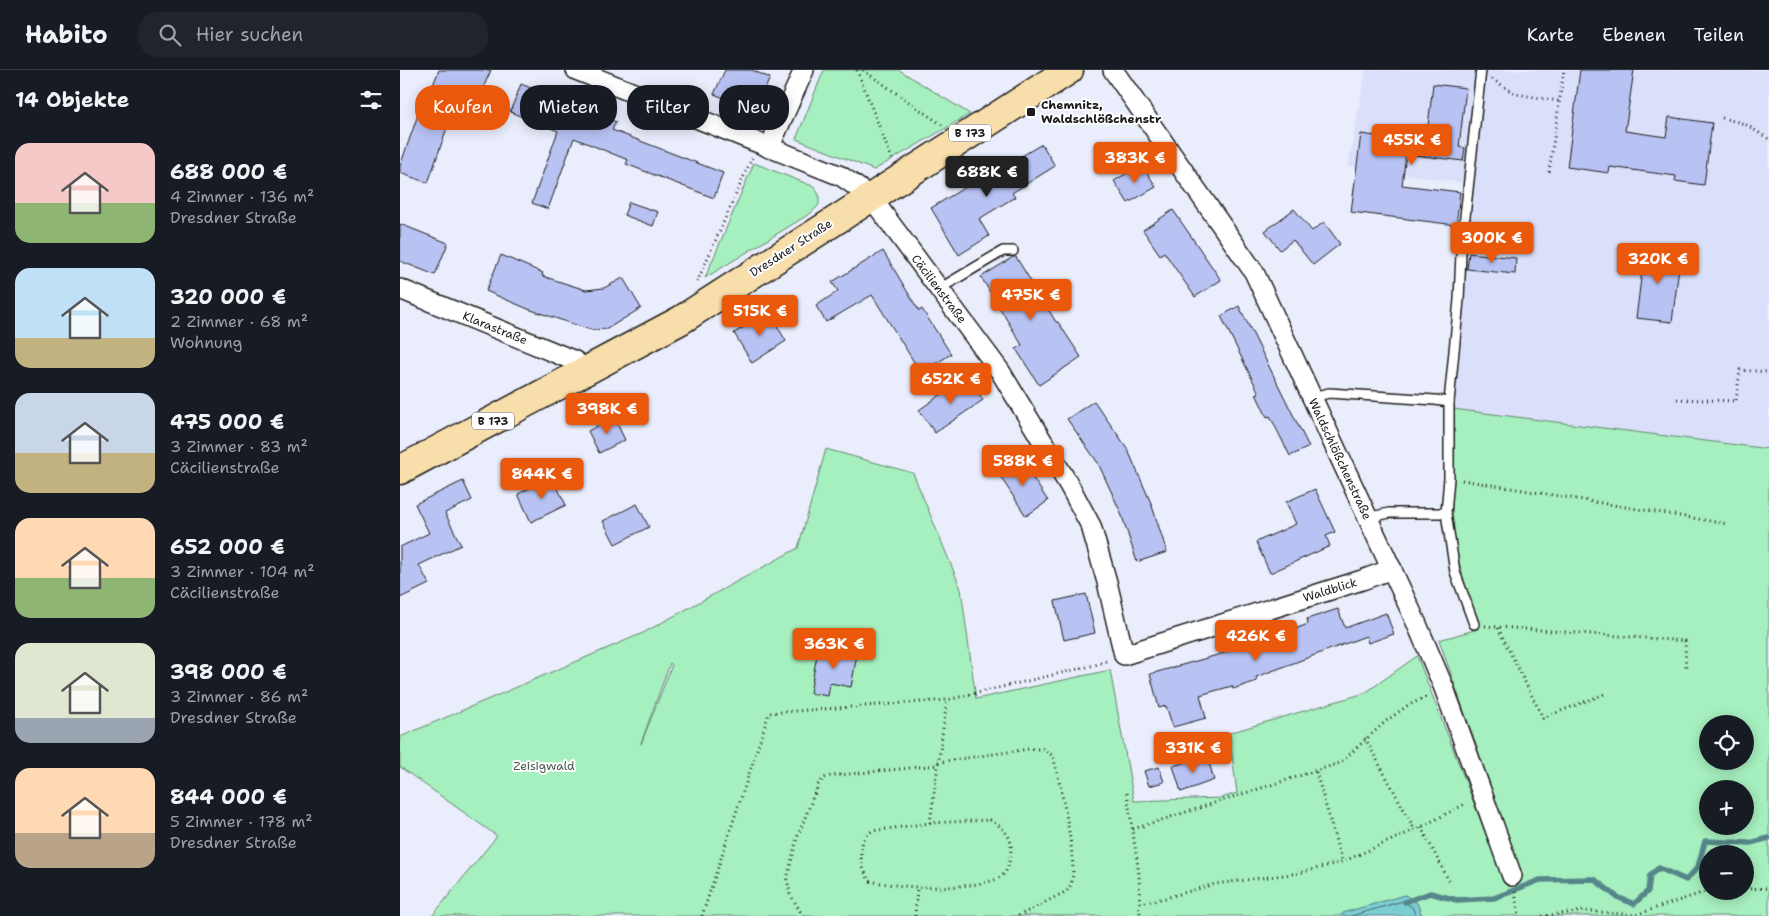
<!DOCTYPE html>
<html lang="de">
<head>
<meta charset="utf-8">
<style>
	body { margin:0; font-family:"Shantell Sans",sans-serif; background:#20242c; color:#f1f3f6; height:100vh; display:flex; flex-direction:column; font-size:19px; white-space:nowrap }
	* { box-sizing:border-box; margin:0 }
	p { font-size:16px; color:#9ea1a6 }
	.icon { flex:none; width:28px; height:28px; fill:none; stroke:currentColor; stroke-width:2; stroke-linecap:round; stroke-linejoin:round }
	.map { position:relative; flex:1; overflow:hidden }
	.sheet { display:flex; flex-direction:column; background:#171b24; width:400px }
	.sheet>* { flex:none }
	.guide { position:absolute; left:15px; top:15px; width:475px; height:45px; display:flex; gap:10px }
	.fabs { position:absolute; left:1299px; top:645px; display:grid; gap:10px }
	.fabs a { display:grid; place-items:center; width:55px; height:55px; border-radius:50%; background:#171b24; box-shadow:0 2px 12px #0003; font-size:25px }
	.price { position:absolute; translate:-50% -42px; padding:0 11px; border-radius:5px; background:#ea580c; color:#fff; font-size:16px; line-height:32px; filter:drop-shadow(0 1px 2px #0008) }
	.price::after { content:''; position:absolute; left:50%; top:30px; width:15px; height:11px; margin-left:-8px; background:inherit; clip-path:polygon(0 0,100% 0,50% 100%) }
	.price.active { background:#222; color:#fff }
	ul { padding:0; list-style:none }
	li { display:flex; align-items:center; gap:15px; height:125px; padding:0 15px }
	li span { display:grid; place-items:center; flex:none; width:140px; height:100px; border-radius:15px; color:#555 }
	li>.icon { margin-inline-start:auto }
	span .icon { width:60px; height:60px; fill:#fffc; stroke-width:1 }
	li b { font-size:21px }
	h2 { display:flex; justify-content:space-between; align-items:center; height:60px; padding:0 15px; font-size:21px }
	.pill { padding:0 18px; border-radius:20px; background:#171b24; box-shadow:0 2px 12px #0003; font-size:18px; line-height:45px }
	.pill.active { background:#ea580c; color:#fff }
	header { display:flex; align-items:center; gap:30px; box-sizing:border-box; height:70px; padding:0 25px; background:#171b24; border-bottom:1px solid #363941 }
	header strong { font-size:24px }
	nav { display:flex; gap:28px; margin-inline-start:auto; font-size:18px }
	.search { width:350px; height:45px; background:#20242c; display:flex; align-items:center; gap:12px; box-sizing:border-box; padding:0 18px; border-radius:20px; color:#9ea1a6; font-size:19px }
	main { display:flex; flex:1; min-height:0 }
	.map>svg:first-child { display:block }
	.built { fill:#dbe0fa }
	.green { fill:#a6efbe; stroke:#61866d; fill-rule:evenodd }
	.water { fill:#7ccdd3; stroke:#56868a }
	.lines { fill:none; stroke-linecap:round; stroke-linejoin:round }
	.shore { stroke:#426365; stroke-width:1 }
	.stream { stroke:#56868a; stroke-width:5.5 }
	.building { fill:#b8c3f4; stroke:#1c1c1c }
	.lane-casing { stroke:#1c1c1c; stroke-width:12 }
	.street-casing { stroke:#1c1c1c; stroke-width:22 }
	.primary-casing { stroke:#1c1c1c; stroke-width:31 }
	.path { stroke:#1c1c1c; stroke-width:3; stroke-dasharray:1 4; stroke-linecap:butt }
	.lane { stroke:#fff; stroke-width:9 }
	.street { stroke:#fff; stroke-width:19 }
	.primary { stroke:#f8deab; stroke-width:28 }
	.poi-dot { fill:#1c1c1c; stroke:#fff; stroke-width:2 }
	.labels { text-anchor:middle; stroke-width:4; stroke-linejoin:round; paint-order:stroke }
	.shield { fill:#fff; stroke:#606060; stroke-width:1 }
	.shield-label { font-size:11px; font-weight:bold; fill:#1c1c1c }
	.poi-label { font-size:12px; font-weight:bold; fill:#1c1c1c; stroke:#fff; text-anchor:start }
	.street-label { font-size:12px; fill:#1c1c1c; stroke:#fff }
	.park-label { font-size:12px; fill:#455b4d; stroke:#fff }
</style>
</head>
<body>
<header>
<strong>Habito</strong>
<div class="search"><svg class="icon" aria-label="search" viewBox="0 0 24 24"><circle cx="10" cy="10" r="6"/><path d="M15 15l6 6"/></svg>Hier suchen</div>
<nav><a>Karte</a><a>Ebenen</a><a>Teilen</a></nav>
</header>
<main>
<section class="sheet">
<h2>14 Objekte<svg class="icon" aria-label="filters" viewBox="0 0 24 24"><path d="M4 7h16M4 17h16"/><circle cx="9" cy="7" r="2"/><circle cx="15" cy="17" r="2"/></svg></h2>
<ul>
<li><span style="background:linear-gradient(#f6c9c9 60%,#8fb573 0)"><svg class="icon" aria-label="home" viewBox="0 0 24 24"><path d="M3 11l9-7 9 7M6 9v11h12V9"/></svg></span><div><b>688 000 €</b><p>4 Zimmer · 136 m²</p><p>Dresdner Straße</p></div></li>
<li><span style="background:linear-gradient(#bfe0f5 70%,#c2b280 0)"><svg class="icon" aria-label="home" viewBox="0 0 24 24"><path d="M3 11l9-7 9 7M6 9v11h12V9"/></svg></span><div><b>320 000 €</b><p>2 Zimmer · 68 m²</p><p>Wohnung</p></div></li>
<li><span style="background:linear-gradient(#c9d6e8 60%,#c2b280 0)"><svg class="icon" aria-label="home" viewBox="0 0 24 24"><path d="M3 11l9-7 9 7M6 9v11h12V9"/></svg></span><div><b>475 000 €</b><p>3 Zimmer · 83 m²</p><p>Cäcilienstraße</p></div></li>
<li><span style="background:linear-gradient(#ffd9b3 60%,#8fb573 0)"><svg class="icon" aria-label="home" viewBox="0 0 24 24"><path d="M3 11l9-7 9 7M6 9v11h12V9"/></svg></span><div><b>652 000 €</b><p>3 Zimmer · 104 m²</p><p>Cäcilienstraße</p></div></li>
<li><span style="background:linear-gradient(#dfe7d0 75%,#9aa5b1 0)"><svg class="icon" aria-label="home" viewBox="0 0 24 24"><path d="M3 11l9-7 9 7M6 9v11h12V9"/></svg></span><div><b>398 000 €</b><p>3 Zimmer · 86 m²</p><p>Dresdner Straße</p></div></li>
<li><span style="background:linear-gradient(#ffd9b3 65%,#b9a48a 0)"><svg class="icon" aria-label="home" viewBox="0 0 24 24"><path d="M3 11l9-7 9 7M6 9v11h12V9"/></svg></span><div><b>844 000 €</b><p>5 Zimmer · 178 m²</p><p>Dresdner Straße</p></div></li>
</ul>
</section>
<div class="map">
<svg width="1369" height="846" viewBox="0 0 1369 846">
	<rect width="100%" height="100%" fill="#eaedfc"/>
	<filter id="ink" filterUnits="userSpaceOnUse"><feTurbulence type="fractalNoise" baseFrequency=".02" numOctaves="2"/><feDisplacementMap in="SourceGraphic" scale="10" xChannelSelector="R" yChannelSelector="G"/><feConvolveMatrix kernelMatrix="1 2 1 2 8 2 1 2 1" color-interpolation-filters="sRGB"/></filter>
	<g filter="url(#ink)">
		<path class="built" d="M 966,0 L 1369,0 L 1369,379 L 1053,339 L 1063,113 L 948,96 Z"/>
		<g class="green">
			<path d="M 424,0 L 499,0 L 570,44 L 474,100 L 396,69 Z"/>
			<path d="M 354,93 L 415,117 L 419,125 L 419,135 L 411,143 L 305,208 Z"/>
			<path d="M 1053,339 L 1369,379 L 1369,846 L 1022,846 L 1017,833 L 1005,825 L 943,843 L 940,846 L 32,846 L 97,766 L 0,697 L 0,667 L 243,563 L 398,478 L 426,379 L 513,403 L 561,519 L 576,629 L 710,600 L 734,731 L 821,728 L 837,723 L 829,663 L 965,623 L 1017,586 L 1101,803 L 1118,794 L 1039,570 L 1078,559 L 1055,478 L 1052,441 ZM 270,593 L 272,595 L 241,674 L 241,673 ZM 1308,654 L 1345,654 L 1345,691 L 1308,691 ZM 1308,719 L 1345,719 L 1345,756 L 1308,756 ZM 1308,784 L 1345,784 L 1345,821 L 1308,821 Z"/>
		</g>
		<path class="water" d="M 1005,825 L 1017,833 L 1022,846 L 940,846 L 943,843 Z"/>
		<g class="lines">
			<path class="shore" d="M 951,846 L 1003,831 L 1012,837 L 1016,846"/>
			<path class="stream" d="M 1005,832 L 1030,823 L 1057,830 L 1094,828 L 1140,810 L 1194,809 L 1217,827 L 1234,834 L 1248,821 L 1250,805 L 1259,798 L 1286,810 L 1298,797 L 1305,771 L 1350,773 L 1369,768"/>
		</g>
		<g class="building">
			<path d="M 39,0 L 91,0 L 77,32 L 71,32 L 33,15 Z"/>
			<path d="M 325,0 L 352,0 L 370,8 L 355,41 L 314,24 Z"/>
			<path d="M 1180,0 L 1234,0 L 1225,61 L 1266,67 L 1269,47 L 1312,53 L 1304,115 L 1275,111 L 1276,106 L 1210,97 L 1209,103 L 1167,97 Z"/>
			<path d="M 121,14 L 216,52 L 212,60 L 323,103 L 314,128 L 226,94 L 228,90 L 174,68 L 148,139 L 132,133 L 158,61 L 110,42 Z"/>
			<path d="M 1033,14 L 1066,18 L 1059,77 L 1065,78 L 1063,91 L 1006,84 L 1002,115 L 1060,122 L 1056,155 L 951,142 L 961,64 L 1026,73 Z"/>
			<path d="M 20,39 L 50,49 L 28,113 L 0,103 L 0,96 Z"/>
			<path d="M 642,74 L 655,96 L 612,123 L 615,127 L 579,149 L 589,166 L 559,185 L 531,138 L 597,98 L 598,100 Z"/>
			<path d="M 742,94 L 756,117 L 728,133 L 714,111 Z"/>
			<path d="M 229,132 L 258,142 L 253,156 L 224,145 Z"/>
			<path d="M 894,139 L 912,161 L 924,152 L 940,174 L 913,195 L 893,170 L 880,180 L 865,161 Z"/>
			<path d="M 773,140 L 821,210 L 795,227 L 764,182 L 760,185 L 743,160 Z"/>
			<path d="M 0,154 L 48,173 L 35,205 L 0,191 Z"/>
			<path d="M 1245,177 L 1281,182 L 1272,252 L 1236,248 Z"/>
			<path d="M 483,181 L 519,241 L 522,239 L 551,284 L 521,303 L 472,225 L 426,252 L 416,236 L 438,221 L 432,212 Z"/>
			<path d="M 1069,183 L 1116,188 L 1115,204 L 1067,199 Z"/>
			<path d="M 101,185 L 143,203 L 142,206 L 186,220 L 204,218 L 223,208 L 241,238 L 207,259 L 191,260 L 128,239 L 86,221 Z"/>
			<path d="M 613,187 L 616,187 L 656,252 L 658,252 L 681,287 L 639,315 L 616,279 L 622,275 L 581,207 Z"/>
			<path d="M 839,236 L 909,377 L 890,386 L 870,346 L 867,347 L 856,324 L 859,323 L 821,246 Z"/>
			<path d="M 369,242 L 386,271 L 352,293 L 334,263 Z"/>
			<path d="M 567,306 L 583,330 L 535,363 L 519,340 Z"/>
			<path d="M 694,331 L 727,378 L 751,433 L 767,482 L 737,492 L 721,443 L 698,393 L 667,349 Z"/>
			<path d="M 214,347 L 225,370 L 199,383 L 188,361 Z"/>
			<path d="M 620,388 L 648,431 L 626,446 L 598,403 Z"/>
			<path d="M 152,407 L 166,435 L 131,452 L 118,424 Z"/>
			<path d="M 63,411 L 72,430 L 45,443 L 61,475 L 19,495 L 29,514 L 0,528 L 0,477 L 29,463 L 15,434 Z"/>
			<path d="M 915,419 L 935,462 L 926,466 L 930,476 L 870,503 L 856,472 L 896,454 L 886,432 Z"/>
			<path d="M 237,434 L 249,457 L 215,474 L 203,451 Z"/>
			<path d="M 686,524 L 695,563 L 664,570 L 655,531 Z"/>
			<path d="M 938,539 L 945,558 L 986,543 L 994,564 L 968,573 L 966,566 L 856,607 L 857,611 L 833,619 L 832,616 L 800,625 L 806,648 L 773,657 L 766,636 L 759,638 L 750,604 L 821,584 L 845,575 L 846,578 L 908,554 L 907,549 Z"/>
			<path d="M 436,575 L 458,579 L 451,617 L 430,613 L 428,626 L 410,623 L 417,585 L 434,588 Z"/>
			<path d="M 798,688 L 799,692 L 808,689 L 814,710 L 781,722 L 773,696 Z"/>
			<path d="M 759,697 L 764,712 L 749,716 L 744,701 Z"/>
		</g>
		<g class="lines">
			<defs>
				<g id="lane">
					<path d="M 539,219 L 603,181 L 613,181"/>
					<path d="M 912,327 L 929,323 L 1035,330 L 1049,332 L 1049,408 L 1046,443 L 989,443 L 967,448"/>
					<path d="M 1049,332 L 1059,230 L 1061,183 L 1081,0"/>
					<path d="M 1046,443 L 1055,502 L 1074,554"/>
				</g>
				<g id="street">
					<path d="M 176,0 L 441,106 L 470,126 L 600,301 L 669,415 L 691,456 L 707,512 L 724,585 L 962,510 L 992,499"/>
					<path d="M 713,0 L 854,202 L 1016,552 L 1044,618 L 1112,806"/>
					<path d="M 369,78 L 404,0"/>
					<path d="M 0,219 L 175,291 L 187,301"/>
				</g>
				<path id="primary" d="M 0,400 L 281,250 L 669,0"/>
			</defs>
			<use href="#lane" class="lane-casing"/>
			<use href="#street" class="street-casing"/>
			<use href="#primary" class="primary-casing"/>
			<g class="path">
				<path d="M 457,0 L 492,89"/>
				<path d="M 463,0 L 542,55"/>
				<path d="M 1092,9 L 1116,24 L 1159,31"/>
				<path d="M 1322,48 L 1345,54 L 1369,69"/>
				<path d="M 1149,102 L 1164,0"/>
				<path d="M 297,212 L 352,88"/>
				<path d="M 1277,329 L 1336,331 L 1340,300 L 1369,302"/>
				<path d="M 1062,410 L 1328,454"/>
				<path d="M 1085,556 L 1285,571 L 1286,599"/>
				<path d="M 1098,558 L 1143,648 L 1207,623"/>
				<path d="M 965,668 L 1015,760"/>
				<path d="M 538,692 L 629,679 L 643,679 L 653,686 C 659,709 679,795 671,814 C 670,817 668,819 667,821 L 618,846"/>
				<path d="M 916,702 L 942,792"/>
				<path d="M 727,723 L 739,804 L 740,846"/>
				<path d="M 590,750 C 601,756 613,766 611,780 C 610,787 609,799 603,805 C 591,817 533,818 516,817 C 500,816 485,814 470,811 C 460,798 455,771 472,761 L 530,753 Z"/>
				<path d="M 530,753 L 547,630"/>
				<path d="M 1021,757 L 1050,813"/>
				<path d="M 733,759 L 940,693 L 986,651 L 1007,636 L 1028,626"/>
				<path d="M 1345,819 L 1369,818"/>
				<path d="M 1115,822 L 1119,846"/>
				<path d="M 740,833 L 766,828 L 815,814 L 899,803 L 942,792 L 1021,757 L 1067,733"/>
				<path d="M 302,846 L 369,643 L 547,630 L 695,595 L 709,590"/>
				<path d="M 403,846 L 390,824 L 387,809 L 397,768 L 418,715 L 424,708 L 431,706 L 538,695"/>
				<path d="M 515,846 L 517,818"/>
				<path d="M 1142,846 L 1185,841 L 1235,845 L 1308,821"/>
			</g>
			<use href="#lane" class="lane"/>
			<use href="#street" class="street"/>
			<use href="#primary" class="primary"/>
		</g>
	</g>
	<rect class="poi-dot" x="626" y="37" width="10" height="10" rx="2.5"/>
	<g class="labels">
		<g class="shield">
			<rect x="549" y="54.5" width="42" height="17" rx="4"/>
			<rect x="72" y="342.5" width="42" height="17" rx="4"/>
		</g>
		<g class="shield-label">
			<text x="570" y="67">B 173</text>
			<text x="93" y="355">B 173</text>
		</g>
		<g class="poi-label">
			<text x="641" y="39">Chemnitz,<tspan x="641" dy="14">Waldschlößchenstr</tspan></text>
		</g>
		<g class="street-label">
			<text transform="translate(391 178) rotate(-33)" y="4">Dresdner Straße</text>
			<text transform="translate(539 219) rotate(53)" y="4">Cäcilienstraße</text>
			<text transform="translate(95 258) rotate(22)" y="4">Klarastraße</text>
			<text transform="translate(940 389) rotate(65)" y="4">Waldschlößchenstraße</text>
			<text transform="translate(930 520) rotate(-17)" y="4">Waldblick</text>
		</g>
		<g class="park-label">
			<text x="144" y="700">Zeisigwald</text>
		</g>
	</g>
</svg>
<div class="fabs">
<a><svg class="icon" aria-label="locate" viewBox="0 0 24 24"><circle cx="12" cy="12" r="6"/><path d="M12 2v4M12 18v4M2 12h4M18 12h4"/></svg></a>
<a>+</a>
<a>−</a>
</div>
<b class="price" style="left:1012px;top:96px">455K €</b>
<b class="price" style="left:735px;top:114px">383K €</b>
<b class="price active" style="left:587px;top:128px">688K €</b>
<b class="price" style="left:1092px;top:194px">300K €</b>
<b class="price" style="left:1258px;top:215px">320K €</b>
<b class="price" style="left:631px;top:251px">475K €</b>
<b class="price" style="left:360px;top:267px">515K €</b>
<b class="price" style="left:551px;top:335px">652K €</b>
<b class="price" style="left:207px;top:365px">398K €</b>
<b class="price" style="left:623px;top:417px">588K €</b>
<b class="price" style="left:142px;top:430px">844K €</b>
<b class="price" style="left:856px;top:592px">426K €</b>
<b class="price" style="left:434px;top:600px">363K €</b>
<b class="price" style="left:793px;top:704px">331K €</b>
<div class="guide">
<a class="pill active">Kaufen</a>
<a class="pill">Mieten</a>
<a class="pill">Filter</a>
<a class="pill">Neu</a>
</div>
</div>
</main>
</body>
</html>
